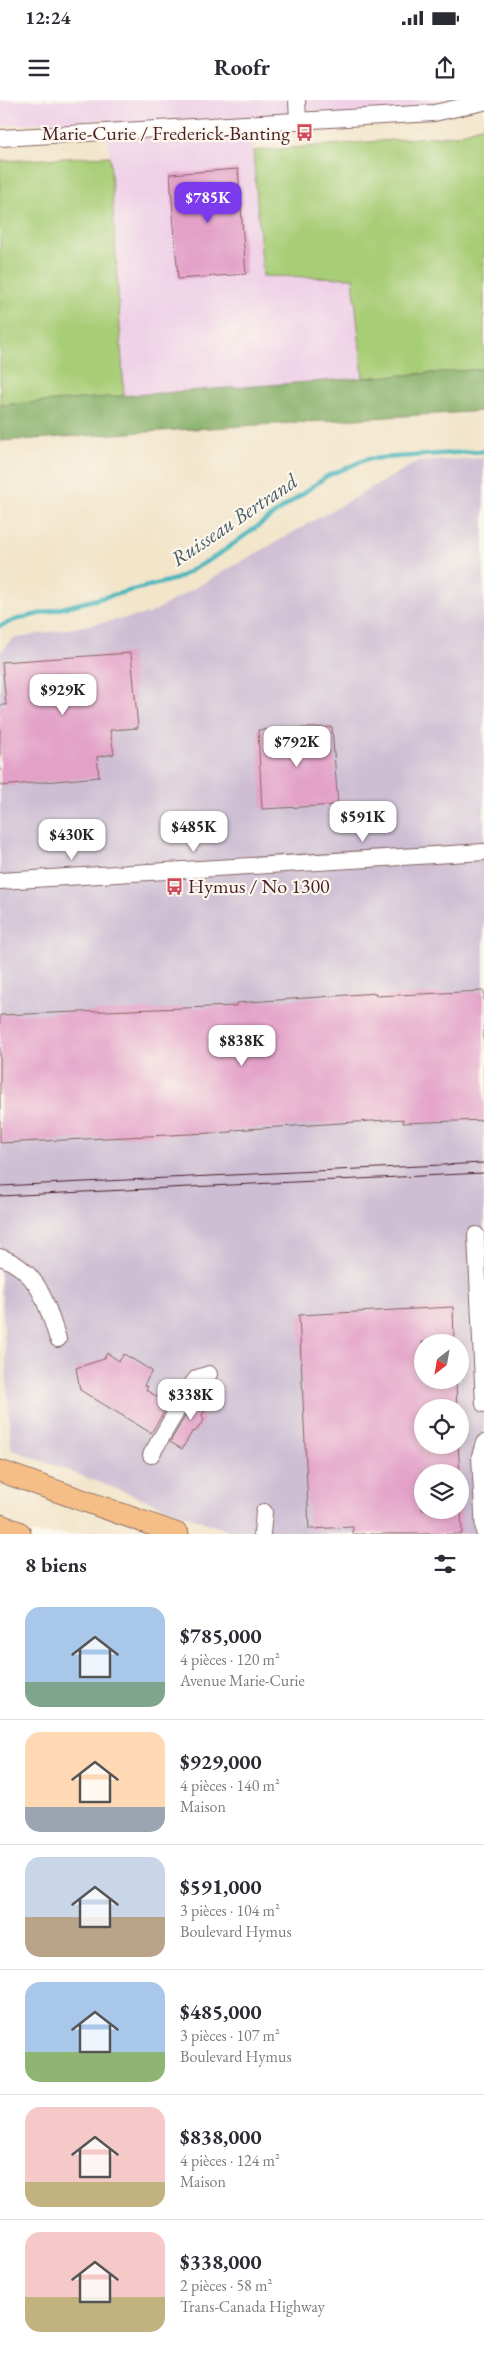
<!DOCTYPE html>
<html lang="fr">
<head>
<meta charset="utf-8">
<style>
	body { margin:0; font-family:"EB Garamond",serif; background:#f2f2f3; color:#2b2b33; height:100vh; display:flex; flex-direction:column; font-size:19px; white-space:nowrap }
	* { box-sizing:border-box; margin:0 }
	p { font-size:16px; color:#7c7c81 }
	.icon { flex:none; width:28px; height:28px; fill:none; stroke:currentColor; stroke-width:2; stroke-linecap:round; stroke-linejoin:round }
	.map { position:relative; height:1434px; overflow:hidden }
	.sheet { display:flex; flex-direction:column; background:#fff; flex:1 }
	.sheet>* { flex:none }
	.needle { width:32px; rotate:211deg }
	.tools { position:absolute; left:414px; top:1234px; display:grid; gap:10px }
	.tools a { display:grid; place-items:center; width:55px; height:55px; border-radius:50%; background:#fff; box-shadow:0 2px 8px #0003; font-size:25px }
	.price { position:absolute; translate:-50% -42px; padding:0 11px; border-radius:10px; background:#fff; color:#222; font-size:16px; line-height:32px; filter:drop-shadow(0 1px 2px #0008) }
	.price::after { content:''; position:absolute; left:50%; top:30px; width:15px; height:11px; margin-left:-8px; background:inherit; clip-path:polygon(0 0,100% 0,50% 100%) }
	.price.current { background:#7c3aed; color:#fff }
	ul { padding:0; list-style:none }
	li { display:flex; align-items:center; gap:15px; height:125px; padding:0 25px }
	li+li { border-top:1px solid #e1e1e2 }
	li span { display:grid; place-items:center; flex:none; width:140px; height:100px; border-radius:15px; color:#555 }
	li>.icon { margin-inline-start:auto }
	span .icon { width:60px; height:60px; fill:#fffc; stroke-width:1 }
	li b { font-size:21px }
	h2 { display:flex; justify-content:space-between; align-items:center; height:60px; padding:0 25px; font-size:21px }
	.status { display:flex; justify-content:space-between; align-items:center; height:35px; padding:0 25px; background:#fff; direction:ltr }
	.status svg { height:14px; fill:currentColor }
	header { display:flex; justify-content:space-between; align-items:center; height:65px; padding:0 25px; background:#fff; font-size:22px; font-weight:700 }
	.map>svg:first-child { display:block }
	.built { fill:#efd0e7 }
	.industrial { fill:#cdbed3; fill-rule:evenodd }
	.green { fill:#a8cd77; stroke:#797651 }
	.forest { fill:#86b068; stroke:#68684a }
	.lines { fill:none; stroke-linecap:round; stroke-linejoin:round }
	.stream { stroke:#46b6bc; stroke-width:4.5 }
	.building { fill:#e3a1c8 }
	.minor-casing { stroke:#856463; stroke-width:18 }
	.major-casing { stroke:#856463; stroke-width:23 }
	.highway-casing { stroke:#856463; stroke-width:27 }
	.minor { stroke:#fff; stroke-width:16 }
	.major { stroke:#f6be87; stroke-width:21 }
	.highway { stroke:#f6be87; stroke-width:25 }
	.tram { stroke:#4a1f2b; stroke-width:1 }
	.labels { text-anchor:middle; stroke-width:4.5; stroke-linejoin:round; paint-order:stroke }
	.poi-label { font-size:20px; fill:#4a1f2b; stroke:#fbf7ec; text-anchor:end }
	.water-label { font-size:21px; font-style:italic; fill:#485b65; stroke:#fbf7ec }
</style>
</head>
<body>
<div class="status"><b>12:24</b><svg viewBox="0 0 49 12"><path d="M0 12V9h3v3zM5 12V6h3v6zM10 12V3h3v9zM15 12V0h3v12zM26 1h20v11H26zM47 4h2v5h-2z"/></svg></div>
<header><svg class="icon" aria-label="menu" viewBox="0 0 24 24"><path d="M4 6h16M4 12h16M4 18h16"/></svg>Roofr<svg class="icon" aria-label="share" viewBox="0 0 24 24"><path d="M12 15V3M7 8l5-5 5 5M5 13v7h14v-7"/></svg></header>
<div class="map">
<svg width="484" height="1434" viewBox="0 0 484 1434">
	<rect width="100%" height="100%" fill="#fbf7ec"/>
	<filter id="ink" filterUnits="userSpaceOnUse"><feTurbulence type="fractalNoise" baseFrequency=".02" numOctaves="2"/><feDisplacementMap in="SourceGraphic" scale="10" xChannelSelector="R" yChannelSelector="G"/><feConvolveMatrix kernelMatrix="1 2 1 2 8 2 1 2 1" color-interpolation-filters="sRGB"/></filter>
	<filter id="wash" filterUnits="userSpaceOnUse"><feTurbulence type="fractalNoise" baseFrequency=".0096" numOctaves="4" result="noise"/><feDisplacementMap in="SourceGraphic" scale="20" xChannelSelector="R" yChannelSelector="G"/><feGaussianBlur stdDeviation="1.12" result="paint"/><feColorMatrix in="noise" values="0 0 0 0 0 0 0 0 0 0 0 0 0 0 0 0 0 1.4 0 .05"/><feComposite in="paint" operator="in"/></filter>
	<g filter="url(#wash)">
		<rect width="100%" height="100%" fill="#f2e5ca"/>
		<path class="built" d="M 0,0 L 438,0 L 434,13 L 250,21 L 263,176 L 353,178 L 363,278 L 124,296 L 107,20 L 0,25 Z"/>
		<path class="industrial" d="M 484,358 L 484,1434 L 236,1434 L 11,1349 L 0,1163 L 0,552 L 12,539 L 149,514 L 417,362 ZM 422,1242 L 460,1242 L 460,1280 L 422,1280 ZM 422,1308 L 460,1308 L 460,1345 L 422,1345 ZM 422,1372 L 460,1372 L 460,1410 L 422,1410 Z"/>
		<g class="green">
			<path d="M 484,26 L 484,269 L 363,278 L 353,178 L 263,176 L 253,51 L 455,35 Z"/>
			<path d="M 110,56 L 124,296 L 0,305 L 0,61 Z"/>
		</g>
		<path class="forest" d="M 484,269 L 484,311 L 0,341 L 0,305 Z"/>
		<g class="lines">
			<path class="stream" d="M 0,526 L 15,520 L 176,479 L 218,455 L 327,376 L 367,359 L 484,351"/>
		</g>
		<g id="blocks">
			<g class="building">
				<path d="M 238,69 L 246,174 L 178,179 L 170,74 Z"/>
				<path d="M 131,553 L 138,628 L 110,630 L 114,654 L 97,657 L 99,677 L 0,686 L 0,605 L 6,605 L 2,562 Z"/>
				<path d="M 332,627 L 338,705 L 262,709 L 258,630 Z"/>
				<path d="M 484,891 L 484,1020 L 403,1023 L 403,1019 L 232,1030 L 232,1032 L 0,1043 L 0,915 L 236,906 L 236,903 L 376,893 L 376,896 Z"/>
				<path d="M 453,1207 L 454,1242 L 422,1242 L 422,1280 L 456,1280 L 457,1308 L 422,1308 L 422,1345 L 458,1345 L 460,1372 L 422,1372 L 422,1410 L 461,1410 L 462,1434 L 353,1434 L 353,1427 L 309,1429 L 299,1215 Z"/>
				<path d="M 107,1253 L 119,1261 L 124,1254 L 152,1271 L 144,1285 L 148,1287 L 146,1290 L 169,1304 L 151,1333 L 80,1290 L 76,1268 L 104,1259 Z"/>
				<path d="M 199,1293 L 211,1301 L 202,1315 L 204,1320 L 196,1331 L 192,1332 L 182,1349 L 170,1342 Z"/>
			</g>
		</g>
	</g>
	<g filter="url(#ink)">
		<use href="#blocks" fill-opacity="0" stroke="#856463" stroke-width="1"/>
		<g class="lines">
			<defs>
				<g id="minor">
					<path d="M 297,0 L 298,21"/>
					<path d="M 0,38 L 434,13 L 484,2"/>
					<path d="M 0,781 L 484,752"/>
					<path d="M 476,1135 L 484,1304"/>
					<path d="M 0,1157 C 40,1171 46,1204 58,1239"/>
					<path d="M 484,1343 L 480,1356 L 484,1432"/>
					<path d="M 151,1355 L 193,1283 L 197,1278 L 209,1274"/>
					<path d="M 262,1434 L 264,1412"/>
				</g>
				<path id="major" d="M 0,1371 L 178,1434"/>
				<path id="highway" d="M 0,1427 L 18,1434"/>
			</defs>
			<use href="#minor" class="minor-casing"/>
			<use href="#major" class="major-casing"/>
			<use href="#highway" class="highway-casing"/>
			<use href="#minor" class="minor"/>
			<use href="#major" class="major"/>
			<use href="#highway" class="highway"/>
			<g class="tram">
				<path d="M 0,1086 L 484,1063"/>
				<path d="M 0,1096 L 484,1073"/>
			</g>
		</g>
	</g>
	<defs>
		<symbol id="bus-bare" viewBox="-9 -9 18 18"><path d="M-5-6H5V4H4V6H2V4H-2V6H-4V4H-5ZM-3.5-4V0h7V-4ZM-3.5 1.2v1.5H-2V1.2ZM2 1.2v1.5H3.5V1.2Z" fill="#d1495b" stroke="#fbf7ec" stroke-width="2.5" paint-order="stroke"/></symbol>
	</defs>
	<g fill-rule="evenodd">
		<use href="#bus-bare" x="292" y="20" width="25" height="25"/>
		<use href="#bus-bare" x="162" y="774" width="25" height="25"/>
	</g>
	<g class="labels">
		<g class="poi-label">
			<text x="290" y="40">Marie-Curie / Frederick-Banting</text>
			<text x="188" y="793" text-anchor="start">Hymus / No 1300</text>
		</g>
		<g class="water-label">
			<text transform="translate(234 420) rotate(-34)" y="7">Ruisseau Bertrand</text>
		</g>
	</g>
</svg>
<div class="tools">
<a><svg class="needle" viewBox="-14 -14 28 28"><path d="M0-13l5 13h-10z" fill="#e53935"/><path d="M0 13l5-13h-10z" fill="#7c7c81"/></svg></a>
<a><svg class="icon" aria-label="locate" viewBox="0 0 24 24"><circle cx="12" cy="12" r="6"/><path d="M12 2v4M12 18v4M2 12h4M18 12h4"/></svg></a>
<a><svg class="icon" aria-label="layers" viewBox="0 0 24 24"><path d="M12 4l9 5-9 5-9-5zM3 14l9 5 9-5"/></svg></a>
</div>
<b class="price current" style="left:208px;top:124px">$785K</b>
<b class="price" style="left:63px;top:616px">$929K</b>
<b class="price" style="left:297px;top:668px">$792K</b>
<b class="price" style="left:363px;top:743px">$591K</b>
<b class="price" style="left:194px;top:753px">$485K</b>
<b class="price" style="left:72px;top:761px">$430K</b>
<b class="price" style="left:242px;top:967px">$838K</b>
<b class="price" style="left:191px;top:1321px">$338K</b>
</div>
<section class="sheet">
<h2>8 biens<svg class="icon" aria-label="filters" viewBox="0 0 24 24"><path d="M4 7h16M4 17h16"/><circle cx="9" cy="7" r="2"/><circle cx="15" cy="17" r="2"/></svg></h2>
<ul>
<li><span style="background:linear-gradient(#a9c7e8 75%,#7fa58c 0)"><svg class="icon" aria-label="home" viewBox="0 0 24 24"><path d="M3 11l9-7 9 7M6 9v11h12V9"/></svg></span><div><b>$785,000</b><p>4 pièces · 120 m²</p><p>Avenue Marie-Curie</p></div></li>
<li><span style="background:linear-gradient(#ffd9b3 75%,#9aa5b1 0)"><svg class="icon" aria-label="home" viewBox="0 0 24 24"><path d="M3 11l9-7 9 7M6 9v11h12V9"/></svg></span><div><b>$929,000</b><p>4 pièces · 140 m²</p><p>Maison</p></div></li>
<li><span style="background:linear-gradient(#c9d6e8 60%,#b9a48a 0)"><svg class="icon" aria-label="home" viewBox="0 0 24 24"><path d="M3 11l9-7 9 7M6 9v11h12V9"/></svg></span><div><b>$591,000</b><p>3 pièces · 104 m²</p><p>Boulevard Hymus</p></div></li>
<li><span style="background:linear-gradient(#a9c7e8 70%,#8fb573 0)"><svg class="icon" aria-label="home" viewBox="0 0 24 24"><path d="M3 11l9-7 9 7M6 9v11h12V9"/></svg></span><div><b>$485,000</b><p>3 pièces · 107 m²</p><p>Boulevard Hymus</p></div></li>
<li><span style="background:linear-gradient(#f6c9c9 75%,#c2b280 0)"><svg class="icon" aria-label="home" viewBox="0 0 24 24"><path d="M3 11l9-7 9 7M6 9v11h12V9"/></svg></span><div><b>$838,000</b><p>4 pièces · 124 m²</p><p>Maison</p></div></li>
<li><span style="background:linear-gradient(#f6c9c9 65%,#c2b280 0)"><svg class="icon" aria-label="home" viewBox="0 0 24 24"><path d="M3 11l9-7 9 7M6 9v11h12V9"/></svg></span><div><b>$338,000</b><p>2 pièces · 58 m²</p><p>Trans-Canada Highway</p></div></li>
</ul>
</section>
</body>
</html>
